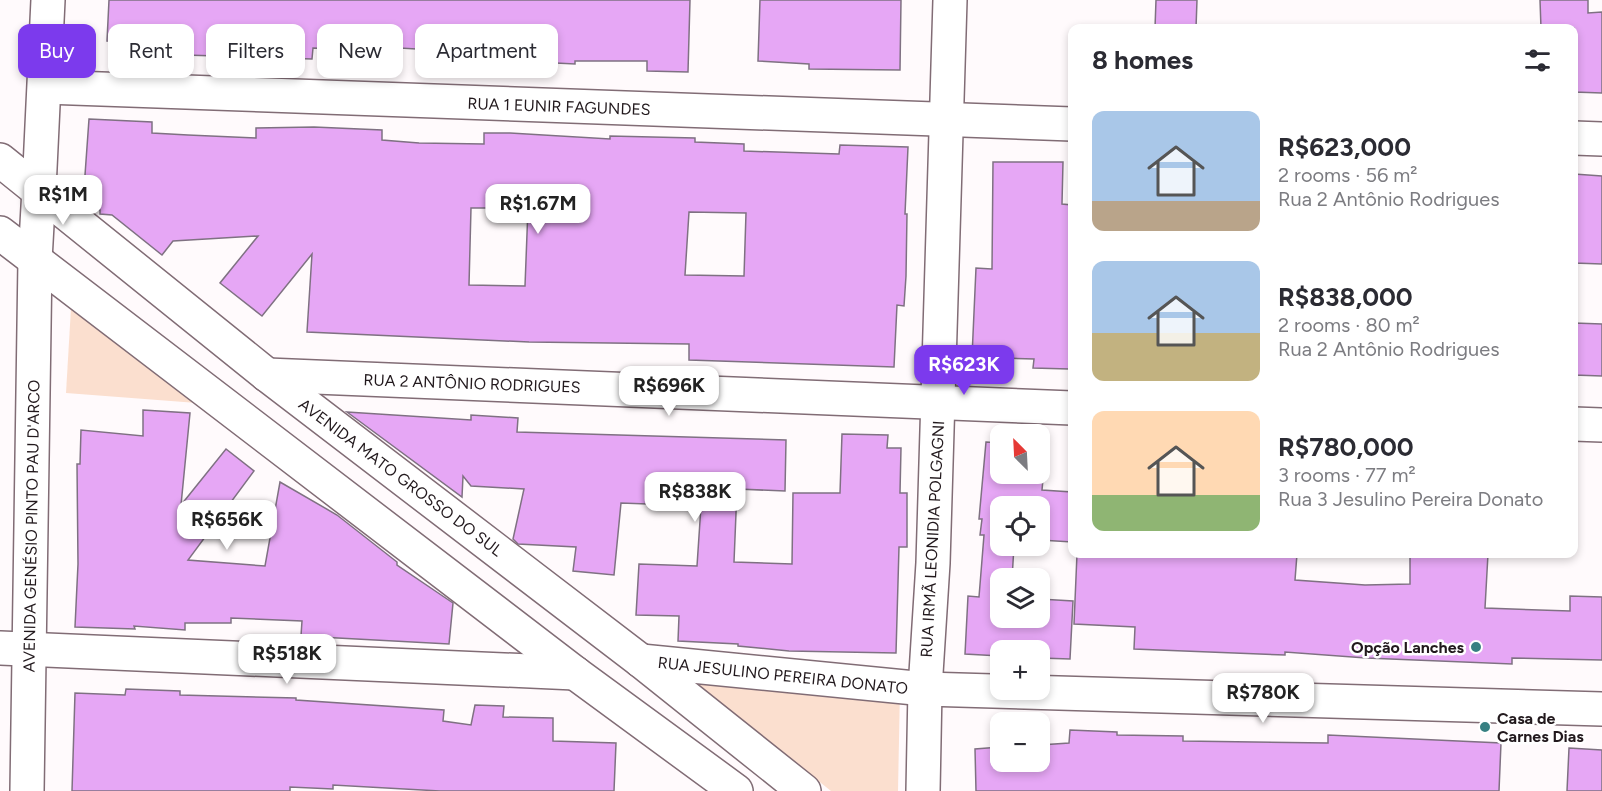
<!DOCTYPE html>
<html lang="en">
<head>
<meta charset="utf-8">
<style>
	body { margin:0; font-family:Figtree,sans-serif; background:#f7f7f7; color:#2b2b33; height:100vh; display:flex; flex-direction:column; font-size:22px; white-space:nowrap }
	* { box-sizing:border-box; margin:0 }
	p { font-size:20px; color:#7c7c81 }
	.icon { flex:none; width:33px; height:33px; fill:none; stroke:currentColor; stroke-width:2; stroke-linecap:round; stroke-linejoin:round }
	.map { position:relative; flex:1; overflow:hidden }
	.side { position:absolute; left:1068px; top:24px; width:510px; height:534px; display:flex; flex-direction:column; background:#fff; border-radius:12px; box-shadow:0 3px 9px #0003 }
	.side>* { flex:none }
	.top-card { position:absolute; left:18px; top:24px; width:570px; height:54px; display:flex; gap:12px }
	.needle { width:39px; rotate:336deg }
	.buttons { position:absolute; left:990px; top:424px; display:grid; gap:12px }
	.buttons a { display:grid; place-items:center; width:60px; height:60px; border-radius:12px; background:#fff; box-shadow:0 3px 9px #0003; font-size:30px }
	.price { position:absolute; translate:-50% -51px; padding:0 14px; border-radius:12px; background:#fff; color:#222; font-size:20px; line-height:39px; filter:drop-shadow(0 2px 3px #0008) }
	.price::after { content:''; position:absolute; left:50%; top:36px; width:18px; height:14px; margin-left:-9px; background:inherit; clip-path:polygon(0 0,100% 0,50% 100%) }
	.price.active { background:#7c3aed; color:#fff }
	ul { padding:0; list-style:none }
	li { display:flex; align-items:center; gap:18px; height:150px; padding:0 24px }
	li span { display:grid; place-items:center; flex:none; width:168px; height:120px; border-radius:12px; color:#555 }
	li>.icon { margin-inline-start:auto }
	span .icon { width:72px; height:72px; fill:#fffc; stroke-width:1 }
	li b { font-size:26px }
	h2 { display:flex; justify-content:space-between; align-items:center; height:72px; padding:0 24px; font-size:26px }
	.chip { padding:0 21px; border-radius:12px; background:#fff; box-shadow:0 3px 9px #0003; font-size:21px; line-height:54px }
	.chip.active { background:#7c3aed; color:#fff }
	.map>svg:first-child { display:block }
	.green { fill:#fbdfcf }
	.building { fill:#e6a7f5; stroke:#7f7182; stroke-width:1.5; fill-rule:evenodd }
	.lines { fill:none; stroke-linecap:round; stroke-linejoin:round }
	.minor-casing { stroke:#816c75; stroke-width:36 }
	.tertiary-casing { stroke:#816c75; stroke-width:36 }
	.secondary-casing { stroke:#816c75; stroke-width:36 }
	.minor { stroke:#fff; stroke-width:33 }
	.tertiary { stroke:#fff; stroke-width:33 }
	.secondary { stroke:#fff; stroke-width:33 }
	.poi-dot { fill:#378082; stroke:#fff; stroke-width:2 }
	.labels { text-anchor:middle; stroke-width:5; stroke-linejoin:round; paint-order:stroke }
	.street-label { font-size:16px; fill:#22191d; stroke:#fff }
	.poi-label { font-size:16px; font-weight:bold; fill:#22191d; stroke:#fff; text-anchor:end }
</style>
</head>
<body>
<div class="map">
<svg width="1602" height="791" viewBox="0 0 1602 791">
	<rect width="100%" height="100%" fill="#fffafc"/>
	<g class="green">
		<path d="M 71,308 L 197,403 L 66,393 Z"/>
		<path d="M 692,680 L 900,688 L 898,791 L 831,791 Z"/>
	</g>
	<g class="building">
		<path d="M 109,0 L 690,0 L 688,72 L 647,71 L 647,61 L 575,61 L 575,64 L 536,62 L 536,56 L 366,46 L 366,50 L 313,48 L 312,59 L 154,54 L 154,42 L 107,41 Z"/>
		<path d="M 760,0 L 901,0 L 900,70 L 809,69 L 809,64 L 758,61 Z"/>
		<path d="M 1156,0 L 1197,0 L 1196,28 L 1155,28 Z"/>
		<path d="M 1540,0 L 1588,0 L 1588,13 L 1602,12 L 1602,93 L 1574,92 L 1574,28 L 1541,28 Z"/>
		<path d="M 89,119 L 152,122 L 152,133 L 188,135 L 256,138 L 256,128 L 314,127 L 382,130 L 382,140 L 419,143 L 484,144 L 484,133 L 510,133 L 610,139 L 610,136 L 695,138 L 695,142 L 744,144 L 744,151 L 839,154 L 840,145 L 908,147 L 905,214 L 907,214 L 906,276 L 904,306 L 897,305 L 894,367 L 689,360 L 689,344 L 529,342 L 307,332 L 312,254 L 262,316 L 220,283 L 258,236 L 173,241 L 162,255 L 112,215 L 100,214 L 100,210 L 89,208 L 83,203 ZM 471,208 L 528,208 L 525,286 L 469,285 ZM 689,212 L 746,213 L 744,276 L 685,275 Z"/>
		<path d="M 993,162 L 1063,162 L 1062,204 L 1072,205 L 1069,369 L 1033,368 L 1034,359 L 972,357 L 976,268 L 992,269 Z"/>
		<path d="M 1574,174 L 1602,176 L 1602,264 L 1574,263 Z"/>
		<path d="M 1574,323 L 1602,324 L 1602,376 L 1574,375 Z"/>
		<path d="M 143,410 L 190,413 L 181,505 L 226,449 L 254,471 L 188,560 L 265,566 L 280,482 L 337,515 L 397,562 L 397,565 L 453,603 L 449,644 L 301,636 L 302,621 L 231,618 L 231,623 L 185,623 L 185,630 L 134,626 L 135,629 L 75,627 L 78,564 L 77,464 L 80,464 L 81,430 L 143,436 Z"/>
		<path d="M 347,412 L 471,420 L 471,415 L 518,418 L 517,432 L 786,440 L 785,491 L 737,489 L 734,562 L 792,564 L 793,493 L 840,493 L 842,434 L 888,435 L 887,448 L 901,448 L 900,493 L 907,493 L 907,547 L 899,547 L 896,653 L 789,651 L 738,646 L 738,644 L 678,641 L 679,616 L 636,615 L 639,564 L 697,566 L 701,506 L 621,503 L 614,575 L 573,571 L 576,547 L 518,544 L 513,539 L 524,489 L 471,486 L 463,476 L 462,497 Z"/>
		<path d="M 986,442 L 1000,443 L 1000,474 L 1040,474 L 1040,446 L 1046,447 L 1042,490 L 1072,492 L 1072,542 L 1040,540 L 1040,507 L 1000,507 L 1000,546 L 1014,546 L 1012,579 L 1000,579 L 1000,618 L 1040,618 L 1040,599 L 1073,601 L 1070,659 L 1040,658 L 1040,651 L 1000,651 L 1000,656 L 965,654 L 968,596 L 979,597 L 984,535 L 980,535 L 982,519 L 979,519 Z"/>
		<path d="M 1077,554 L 1297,554 L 1295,580 L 1365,585 L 1410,584 L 1410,554 L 1488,554 L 1485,608 L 1570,611 L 1570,596 L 1602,597 L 1602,660 L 1512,658 L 1512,664 L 1366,658 L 1285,652 L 1285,655 L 1134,649 L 1135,627 L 1074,624 Z"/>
		<path d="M 126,689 L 180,691 L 180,695 L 296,698 L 296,700 L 444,710 L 443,721 L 471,725 L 475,705 L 504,706 L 503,717 L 553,718 L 553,741 L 616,743 L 614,791 L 440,791 L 333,785 L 333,789 L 290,787 L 290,791 L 72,791 L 75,693 L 125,695 Z"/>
		<path d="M 1070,730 L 1117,732 L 1117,735 L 1183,736 L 1183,741 L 1328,743 L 1328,735 L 1501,743 L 1499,791 L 976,791 L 975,749 L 1000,747 L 1000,762 L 1040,762 L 1040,745 L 1069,743 Z"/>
		<path d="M 1569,748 L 1602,750 L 1602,791 L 1567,791 Z"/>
	</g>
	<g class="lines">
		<defs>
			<g id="minor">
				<path d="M 45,87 L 1072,124"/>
				<path d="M 1574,138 L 1602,139"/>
				<path d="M 39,189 L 48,0"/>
				<path d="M 267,375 L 1072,408"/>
				<path d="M 1574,424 L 1602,425"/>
				<path d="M 0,648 L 575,673"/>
				<path d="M 641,661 L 925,689 L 1602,709"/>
				<path d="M 923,791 L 925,689 L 933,563 L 950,0"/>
			</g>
			<path id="tertiary" d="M 27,791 L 35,260 L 39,189"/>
			<g id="secondary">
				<path d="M 0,160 L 267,375 L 641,661 L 804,791"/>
				<path d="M 0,233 L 575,673 L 736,791"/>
			</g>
		</defs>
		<use href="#minor" class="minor-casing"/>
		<use href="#tertiary" class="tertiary-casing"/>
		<use href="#secondary" class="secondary-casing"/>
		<use href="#minor" class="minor"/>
		<use href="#tertiary" class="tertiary"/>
		<use href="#secondary" class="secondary"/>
	</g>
	<g class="poi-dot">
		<circle cx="1476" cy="647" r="6"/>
		<circle cx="1485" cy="727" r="6"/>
	</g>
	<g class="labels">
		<g class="street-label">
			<text transform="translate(559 106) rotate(2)" y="6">RUA 1 EUNIR FAGUNDES</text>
			<text transform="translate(472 383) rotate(2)" y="6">RUA 2 ANTÔNIO RODRIGUES</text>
			<text transform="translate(401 477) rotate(37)" y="6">AVENIDA MATO GROSSO DO SUL</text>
			<text transform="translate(31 526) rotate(-89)" y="6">AVENIDA GENÉSIO PINTO PAU D'ARCO</text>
			<text transform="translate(932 539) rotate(-87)" y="6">RUA IRMÃ LEONIDIA POLGAGNI</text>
			<text transform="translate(783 675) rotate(6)" y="6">RUA JESULINO PEREIRA DONATO</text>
		</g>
		<g class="poi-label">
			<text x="1464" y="653">Opção Lanches</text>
			<text x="1497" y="724" text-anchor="start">Casa de<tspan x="1497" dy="18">Carnes Dias</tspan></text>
		</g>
	</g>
</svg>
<div class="buttons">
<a><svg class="needle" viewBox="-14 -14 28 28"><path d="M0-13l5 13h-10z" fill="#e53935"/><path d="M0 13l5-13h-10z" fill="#7c7c81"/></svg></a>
<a><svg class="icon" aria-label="locate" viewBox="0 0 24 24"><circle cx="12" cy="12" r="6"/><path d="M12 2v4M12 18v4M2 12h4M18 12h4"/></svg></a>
<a><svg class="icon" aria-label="layers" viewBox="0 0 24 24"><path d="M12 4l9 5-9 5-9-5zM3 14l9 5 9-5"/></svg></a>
<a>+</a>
<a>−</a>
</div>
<b class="price" style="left:63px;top:226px">R$1M</b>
<b class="price" style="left:538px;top:235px">R$1.67M</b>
<b class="price active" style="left:964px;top:396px">R$623K</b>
<b class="price" style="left:669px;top:417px">R$696K</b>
<b class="price" style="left:695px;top:523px">R$838K</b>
<b class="price" style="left:227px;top:551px">R$656K</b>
<b class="price" style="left:287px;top:685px">R$518K</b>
<b class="price" style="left:1263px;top:724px">R$780K</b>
<div class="top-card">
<a class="chip active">Buy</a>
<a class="chip">Rent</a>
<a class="chip">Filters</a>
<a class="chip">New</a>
<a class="chip">Apartment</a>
</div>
<section class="side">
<h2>8 homes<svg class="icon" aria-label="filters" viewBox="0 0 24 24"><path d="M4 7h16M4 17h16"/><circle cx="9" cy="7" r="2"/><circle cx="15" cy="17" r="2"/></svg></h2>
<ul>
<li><span style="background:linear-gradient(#a9c7e8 75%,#b9a48a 0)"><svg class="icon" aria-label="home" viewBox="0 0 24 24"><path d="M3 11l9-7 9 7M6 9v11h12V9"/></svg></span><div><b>R$623,000</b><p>2 rooms · 56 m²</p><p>Rua 2 Antônio Rodrigues</p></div></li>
<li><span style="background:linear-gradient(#a9c7e8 60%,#c2b280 0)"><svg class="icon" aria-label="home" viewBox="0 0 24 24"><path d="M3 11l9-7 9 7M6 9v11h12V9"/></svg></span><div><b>R$838,000</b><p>2 rooms · 80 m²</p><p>Rua 2 Antônio Rodrigues</p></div></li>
<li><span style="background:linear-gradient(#ffd9b3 70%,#8fb573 0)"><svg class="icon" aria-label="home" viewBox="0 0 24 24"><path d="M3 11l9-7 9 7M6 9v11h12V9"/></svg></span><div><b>R$780,000</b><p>3 rooms · 77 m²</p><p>Rua 3 Jesulino Pereira Donato</p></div></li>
</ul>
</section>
</div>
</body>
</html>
